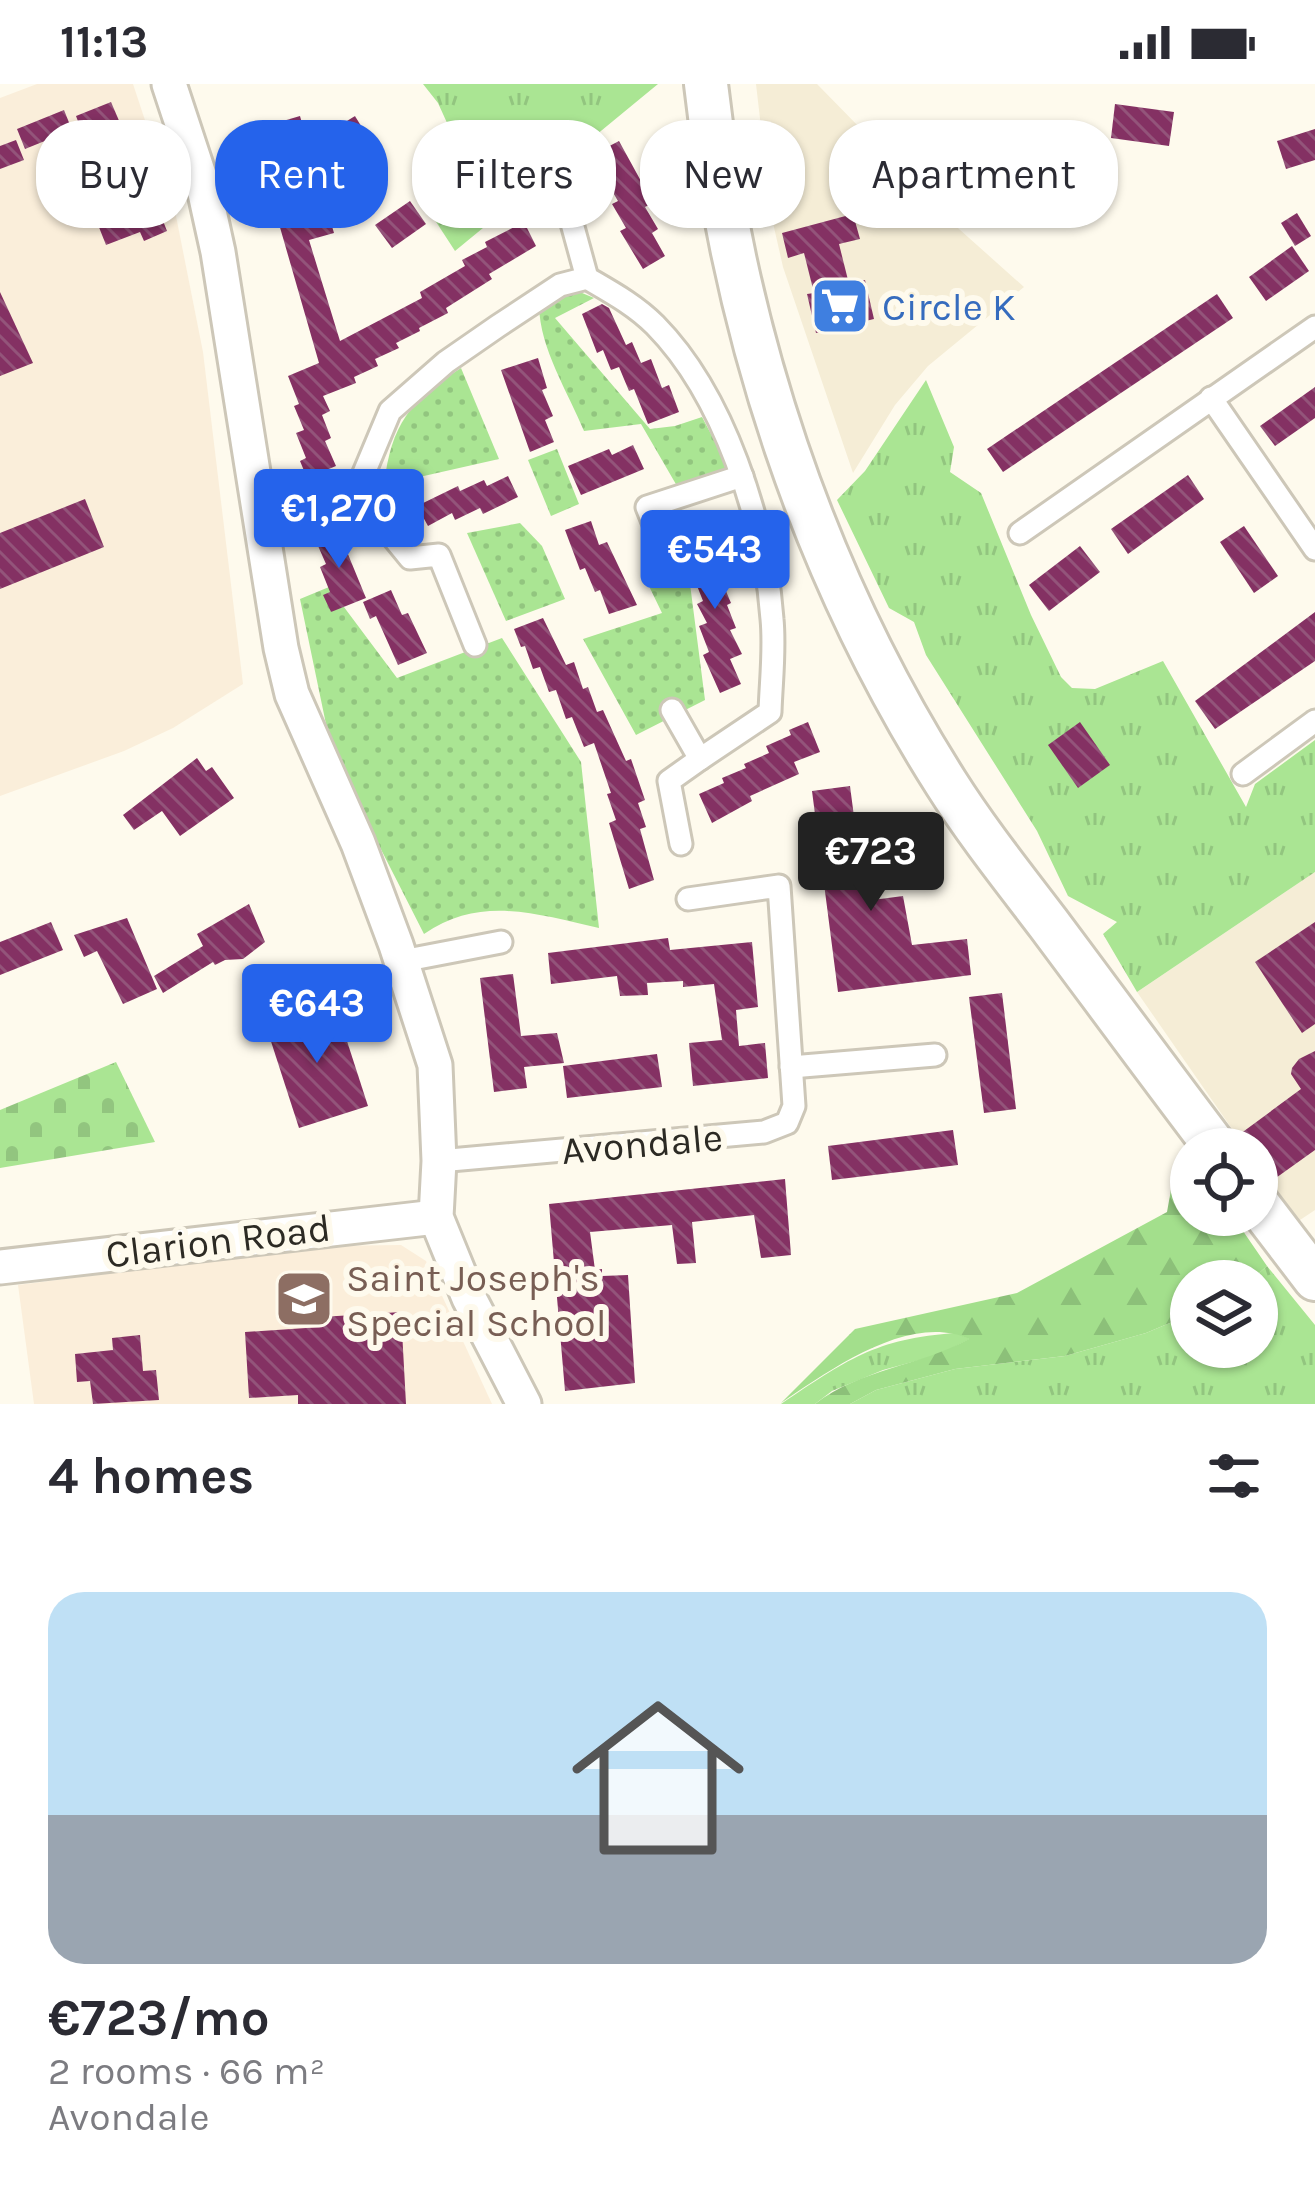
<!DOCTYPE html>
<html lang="en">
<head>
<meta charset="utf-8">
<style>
	body { margin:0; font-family:Karla,sans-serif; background:#f2f2f3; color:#2b2b33; height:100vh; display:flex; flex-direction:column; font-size:45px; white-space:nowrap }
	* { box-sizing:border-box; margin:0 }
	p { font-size:39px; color:#7c7c81 }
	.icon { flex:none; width:66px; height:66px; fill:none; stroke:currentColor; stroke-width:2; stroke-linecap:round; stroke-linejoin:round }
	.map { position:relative; height:1320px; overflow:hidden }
	.drawer { display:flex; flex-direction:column; background:#fff; flex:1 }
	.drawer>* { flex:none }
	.hud { position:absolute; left:36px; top:36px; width:1245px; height:108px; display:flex; gap:24px }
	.buttons { position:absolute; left:1170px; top:1044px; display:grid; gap:24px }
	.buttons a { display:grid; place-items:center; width:108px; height:108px; border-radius:50%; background:#fff; box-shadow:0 3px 9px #0004; font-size:60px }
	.price { position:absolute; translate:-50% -102px; padding:0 27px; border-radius:12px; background:#2563eb; color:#fff; font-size:39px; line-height:78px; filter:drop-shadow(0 3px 6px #0008) }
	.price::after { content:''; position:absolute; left:50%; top:72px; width:36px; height:27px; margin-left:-18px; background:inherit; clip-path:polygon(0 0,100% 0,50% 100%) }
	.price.current { background:#222; color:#fff }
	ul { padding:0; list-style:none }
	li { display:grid; align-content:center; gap:24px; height:636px; padding:0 48px }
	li+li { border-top:3px solid #e1e1e2 }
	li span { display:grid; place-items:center; height:372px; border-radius:36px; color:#555 }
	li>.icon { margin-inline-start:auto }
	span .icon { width:216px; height:216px; fill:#fffc; stroke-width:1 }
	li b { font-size:51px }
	h2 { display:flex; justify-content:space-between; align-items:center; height:144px; padding:0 48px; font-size:51px }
	.chip { padding:0 42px; border-radius:48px; background:#fff; box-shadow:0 3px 9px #0004; font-size:42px; line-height:108px }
	.chip.current { background:#2563eb; color:#fff }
	.status { display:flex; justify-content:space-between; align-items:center; height:84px; padding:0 60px; background:#fff; direction:ltr }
	.status svg { height:33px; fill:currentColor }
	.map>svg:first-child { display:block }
	.built { fill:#f5edd6 }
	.education { fill:#fbeeda }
	.medical { fill:#faeeda }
	.grass { fill:url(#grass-tufts) }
	.forest { fill:url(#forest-firs) }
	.cemetery { fill:url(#cemetery-stones) }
	.park { fill:url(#park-dots) }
	.building { fill:url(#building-back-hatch) }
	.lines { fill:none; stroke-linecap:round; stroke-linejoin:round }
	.street-casing { stroke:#cdc7b8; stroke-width:27 }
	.secondary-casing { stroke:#cdc7b8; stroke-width:39 }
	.highway-casing { stroke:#cdc7b8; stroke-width:48 }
	.street { stroke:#fff; stroke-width:21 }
	.secondary { stroke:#fff; stroke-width:33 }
	.highway { stroke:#fff; stroke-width:42 }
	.labels { text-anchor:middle; stroke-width:12; stroke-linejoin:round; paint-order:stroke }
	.shop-label { font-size:39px; fill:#366cbe; stroke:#fefaed; text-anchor:start }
	.street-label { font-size:39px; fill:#2c2a24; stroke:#fefaed }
	.education-label { font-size:39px; fill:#785e54; stroke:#fefaed; text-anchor:start }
</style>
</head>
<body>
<div class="status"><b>11:13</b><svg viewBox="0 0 49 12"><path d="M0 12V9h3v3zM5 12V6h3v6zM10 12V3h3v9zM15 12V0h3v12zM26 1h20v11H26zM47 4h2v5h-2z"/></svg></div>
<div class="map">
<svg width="1315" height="1320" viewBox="0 0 1315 1320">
	<defs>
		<pattern id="grass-tufts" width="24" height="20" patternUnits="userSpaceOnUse" patternTransform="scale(3)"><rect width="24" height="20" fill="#aae593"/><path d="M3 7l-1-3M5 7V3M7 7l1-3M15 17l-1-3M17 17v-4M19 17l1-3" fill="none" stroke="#92c57f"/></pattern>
		<pattern id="forest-firs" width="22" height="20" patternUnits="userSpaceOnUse" patternTransform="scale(3)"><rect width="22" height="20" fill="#a3df8c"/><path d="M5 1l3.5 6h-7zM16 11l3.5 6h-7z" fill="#8cc079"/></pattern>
		<pattern id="cemetery-stones" width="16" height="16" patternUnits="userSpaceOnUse" patternTransform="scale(3)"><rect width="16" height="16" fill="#aae593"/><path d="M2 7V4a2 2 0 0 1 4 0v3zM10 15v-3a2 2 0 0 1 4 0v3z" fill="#92c57f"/></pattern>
		<pattern id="park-dots" width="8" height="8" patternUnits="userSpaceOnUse" patternTransform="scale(3)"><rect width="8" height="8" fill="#aae593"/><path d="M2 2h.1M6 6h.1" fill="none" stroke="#92c57f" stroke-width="1.8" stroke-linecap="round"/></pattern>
		<pattern id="building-back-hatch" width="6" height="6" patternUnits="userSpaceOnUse" patternTransform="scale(3)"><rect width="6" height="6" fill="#843163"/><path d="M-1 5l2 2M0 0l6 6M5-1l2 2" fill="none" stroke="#93547a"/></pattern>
	</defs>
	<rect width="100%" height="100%" fill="#fefaed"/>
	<g class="built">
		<path d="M 756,0 L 817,0 L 959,145 L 1024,203 L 928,282 L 895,321 L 853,389 L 783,183 L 771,130 Z"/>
		<path d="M 1315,788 L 1315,1126 L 1297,1138 L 1257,1080 L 1257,1065 L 1246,1065 L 1137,908 Z"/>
	</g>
	<path class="education" d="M 401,1161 L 426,1177 L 492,1320 L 34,1320 L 18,1201 L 324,1162 Z"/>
	<path class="medical" d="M 37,0 L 133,0 L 175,127 L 203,268 L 243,600 L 173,644 L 124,667 L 0,712 L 0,14 Z"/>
	<g class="grass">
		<path d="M 423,0 L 658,0 L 455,167 L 416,107 L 463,74 L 438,19 Z"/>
		<path d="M 926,296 L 954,363 L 950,388 L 981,409 L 1031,531 L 1061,593 L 1072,604 L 1095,605 L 1163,577 L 1246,723 L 1255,700 L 1315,656 L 1315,788 L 1137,908 L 1103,850 L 1117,838 L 1068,812 L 1037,747 L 926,571 L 914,538 L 889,524 L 837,416 L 865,387 Z"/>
		<path d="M 1267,1182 L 1315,1241 L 1315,1320 L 850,1320 L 876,1306 L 955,1285 L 1065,1272 L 1146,1249 L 1191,1230 L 1191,1263 L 1257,1263 L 1257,1197 L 1250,1197 Z"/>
		<path d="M 956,1249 L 970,1255 L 938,1271 L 883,1286 L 832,1307 L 815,1320 L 781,1320 C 845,1277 876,1254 956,1249 Z"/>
	</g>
	<path class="forest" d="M 1172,1100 L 1191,1100 L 1191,1131 L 1232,1131 L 1267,1182 L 1250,1197 L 1191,1197 L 1191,1230 L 1146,1249 L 1065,1272 L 955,1285 L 876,1306 L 850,1320 L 815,1320 C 860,1285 920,1282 969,1255 C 909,1228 829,1287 781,1319 L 855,1245 L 1017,1209 L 1167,1128 Z"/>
	<path class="cemetery" d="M 116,978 L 155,1058 L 0,1084 L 0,1026 Z"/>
	<g class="park">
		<path d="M 575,206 L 594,214 L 555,234 L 650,345 L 675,342 L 702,333 L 725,376 L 725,387 L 677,402 L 641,340 L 584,347 C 568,308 540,265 539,222 Z"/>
		<path d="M 461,284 L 499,375 L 384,401 C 391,340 410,317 461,284 Z"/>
		<path d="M 557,365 L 579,420 L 551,432 L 528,376 Z"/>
		<path d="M 520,439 L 542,462 L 565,515 L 506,537 L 467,449 Z"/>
		<path d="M 686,469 L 705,616 L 636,651 L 583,555 L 662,529 L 647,498 Z"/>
		<path d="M 329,503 L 397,594 L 502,554 L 581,678 L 599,844 C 536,830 481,811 424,850 L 332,669 L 300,515 Z"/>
	</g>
	<g class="building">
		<path d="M 111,18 L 120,39 L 84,53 L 76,32 Z"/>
		<path d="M 1115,20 L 1174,28 L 1169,62 L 1111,54 Z"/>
		<path d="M 64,26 L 72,46 L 25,65 L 17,45 Z"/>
		<path d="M 300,32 L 308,61 L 355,32 L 372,60 L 334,82 L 351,111 L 327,125 L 334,149 L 309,156 L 340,257 L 422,214 L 420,208 L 465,182 L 462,176 L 487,163 L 485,158 L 524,138 L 536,162 L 489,190 L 492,195 L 446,224 L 448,229 L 419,244 L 420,247 L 396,259 L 399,264 L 375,275 L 378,282 L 354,293 L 356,299 L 323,312 L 330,327 L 322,331 L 331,354 L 325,357 L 336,382 L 307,394 L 300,377 L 306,374 L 296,349 L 304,346 L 294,322 L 299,320 L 288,292 L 319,279 L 252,46 Z"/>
		<path d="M 1315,45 L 1315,76 L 1286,85 L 1277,57 Z"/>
		<path d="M 16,56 L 24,76 L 0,85 L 0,62 Z"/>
		<path d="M 619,57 L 653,119 L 645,123 L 658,145 L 652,149 L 665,172 L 643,185 L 620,147 L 626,144 L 612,120 L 618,117 L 605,95 L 610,92 L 598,68 Z"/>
		<path d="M 148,70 L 160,100 L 150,104 L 167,147 L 144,157 L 140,148 L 106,161 L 89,118 L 122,105 L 116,90 L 125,86 L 123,80 Z"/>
		<path d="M 410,117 L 426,140 L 392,164 L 375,141 Z"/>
		<path d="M 1297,129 L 1311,152 L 1295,162 L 1281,139 Z"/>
		<path d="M 853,130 L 860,155 L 839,160 L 849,200 L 865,196 L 874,235 L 816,249 L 807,210 L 814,209 L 804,169 L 788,174 L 782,149 Z"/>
		<path d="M 1292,162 L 1309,187 L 1266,217 L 1249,193 Z"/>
		<path d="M 0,208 L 33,279 L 0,292 Z"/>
		<path d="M 1217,210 L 1233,234 L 1003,388 L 987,365 Z"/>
		<path d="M 602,220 L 609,224 L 626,261 L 632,258 L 641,279 L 651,275 L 662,304 L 669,301 L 679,328 L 648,340 L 634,305 L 629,307 L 619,283 L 611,286 L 603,266 L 597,269 L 582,230 Z"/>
		<path d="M 538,274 L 547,304 L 542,306 L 553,332 L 545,336 L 554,358 L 530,368 L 501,286 Z"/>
		<path d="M 1315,303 L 1315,334 L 1275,362 L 1260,342 Z"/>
		<path d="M 633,361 L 644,385 L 581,411 L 568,382 L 609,365 L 612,371 Z"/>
		<path d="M 1188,391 L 1204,415 L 1128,470 L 1111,445 Z"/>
		<path d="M 508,392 L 518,413 L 483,430 L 480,424 L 455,436 L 452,429 L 428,442 L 417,422 L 458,402 L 460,407 L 484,396 L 487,402 Z"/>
		<path d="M 85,415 L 104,463 L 0,505 L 0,449 Z"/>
		<path d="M 591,437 L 599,461 L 607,458 L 637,521 L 609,530 L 600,506 L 595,508 L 585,484 L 580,486 L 565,446 Z"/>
		<path d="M 1244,442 L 1278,492 L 1254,509 L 1220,458 Z"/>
		<path d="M 344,444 L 351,461 L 345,463 L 366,514 L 331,528 L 323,511 L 330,508 L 320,483 L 326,480 L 315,455 Z"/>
		<path d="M 717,449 L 726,468 L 712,474 L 731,519 L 727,521 L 736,544 L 730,546 L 742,570 L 730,575 L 741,600 L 720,609 L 703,571 L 709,568 L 699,542 L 707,539 L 697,520 L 703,517 L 683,466 Z"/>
		<path d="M 1080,462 L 1100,488 L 1049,527 L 1029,501 Z"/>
		<path d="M 391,506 L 402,531 L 408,529 L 427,569 L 398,581 L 376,532 L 370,535 L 363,518 Z"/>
		<path d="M 1315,528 L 1315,577 L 1215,645 L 1195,617 Z"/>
		<path d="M 543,534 L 566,581 L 574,578 L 583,605 L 588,603 L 597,628 L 603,626 L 626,677 L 631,675 L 645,716 L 638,719 L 646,743 L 640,745 L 654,796 L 629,805 L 609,739 L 616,736 L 607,710 L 611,709 L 594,659 L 584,663 L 572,633 L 566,635 L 556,606 L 549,608 L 540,583 L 533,585 L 525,562 L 521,563 L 514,545 Z"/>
		<path d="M 808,638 L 820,668 L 794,678 L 799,690 L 750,712 L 752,717 L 712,739 L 699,710 L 724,699 L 722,694 L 746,684 L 744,680 L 769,669 L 766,662 L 791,651 L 789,646 Z"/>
		<path d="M 1080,638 L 1110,681 L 1078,704 L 1048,661 Z"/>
		<path d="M 197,674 L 206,687 L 212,683 L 234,714 L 180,752 L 162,727 L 134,746 L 123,731 Z"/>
		<path d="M 850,702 L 865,817 L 903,812 L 912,861 L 967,855 L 971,891 L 838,908 L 812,707 Z"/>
		<path d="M 249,820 L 265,858 L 243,875 L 225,876 L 215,881 L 213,878 L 163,909 L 154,892 L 203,862 L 197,850 Z"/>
		<path d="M 127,834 L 157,905 L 123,920 L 97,867 L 84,873 L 74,851 Z"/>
		<path d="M 51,838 L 63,866 L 0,891 L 0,858 Z"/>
		<path d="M 1315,838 L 1315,940 L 1302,949 L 1255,878 Z"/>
		<path d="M 668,854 L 670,866 L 752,858 L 758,923 L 736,926 L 739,962 L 765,959 L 768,994 L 693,1002 L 689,959 L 722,956 L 714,900 L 683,903 L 683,897 L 647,899 L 648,911 L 620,912 L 617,892 L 551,900 L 548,869 Z"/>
		<path d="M 513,890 L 521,952 L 557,949 L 564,979 L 524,983 L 527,1004 L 494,1008 L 480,894 Z"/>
		<path d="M 1002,909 L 1016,1025 L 984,1029 L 969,913 Z"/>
		<path d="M 335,920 L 368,1022 L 299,1044 L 266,942 Z"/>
		<path d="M 1315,967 L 1315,1066 L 1273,1096 L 1257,1074 L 1257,1065 L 1251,1065 L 1240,1050 L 1301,1005 L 1291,990 L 1292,984 L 1299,975 Z"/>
		<path d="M 657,970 L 662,1003 L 567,1014 L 563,982 Z"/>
		<path d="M 953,1046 L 958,1081 L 832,1096 L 828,1062 Z"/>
		<path d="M 785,1095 L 791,1171 L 761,1174 L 754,1131 L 692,1138 L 696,1179 L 677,1180 L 672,1141 L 590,1148 L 595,1186 L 602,1185 L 602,1192 L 628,1191 L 635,1299 L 565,1307 L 549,1120 Z"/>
		<path d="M 401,1228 L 406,1320 L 298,1320 L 298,1311 L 249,1314 L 245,1248 L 321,1243 L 321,1233 Z"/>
		<path d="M 140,1251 L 143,1287 L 156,1286 L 159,1316 L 93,1320 L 90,1297 L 77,1298 L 75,1270 L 113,1266 L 112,1254 Z"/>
	</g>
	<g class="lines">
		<defs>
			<g id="street">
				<path d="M 562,103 L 587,194"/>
				<path d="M 1211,314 L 1315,465"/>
				<path d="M 356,408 L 410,474 L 439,471 L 475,561"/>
				<path d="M 261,432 L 356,408 L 390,327 L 446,278 L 498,242 L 560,201 L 587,194 C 611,208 635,221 655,241 C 724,311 765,438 772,535 C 775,566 771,597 770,628 L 700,675 L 672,626"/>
				<path d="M 1020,449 L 1315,243"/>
				<path d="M 662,460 L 647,423 L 742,392"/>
				<path d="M 1243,690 L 1315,637"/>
				<path d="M 681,760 L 669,697 L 700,675"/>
				<path d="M 402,877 L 501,858"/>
				<path d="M 791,983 L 935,971"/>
				<path d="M 439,1077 L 764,1048 L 787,1039 L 794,1022 L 779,802 L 688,815"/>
			</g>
			<g id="secondary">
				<path d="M 169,0 L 205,109 L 218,168 L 281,564 L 292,610 L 358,759 L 396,861 L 435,981 L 439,1077 L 436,1133 L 469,1214 L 524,1320"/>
				<path d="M 0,1183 L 436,1133"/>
			</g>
			<g id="highway">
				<path d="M 706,0 C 734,248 812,488 946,699 C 977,748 1013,793 1048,839 C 1104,914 1160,990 1217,1065"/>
				<path d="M 1257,1119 L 1315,1195"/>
			</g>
		</defs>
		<use href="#street" class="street-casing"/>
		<use href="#secondary" class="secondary-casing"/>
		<use href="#highway" class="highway-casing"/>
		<use href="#street" class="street"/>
		<use href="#secondary" class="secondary"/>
		<use href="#highway" class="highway"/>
	</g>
	<defs>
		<symbol id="supermarket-square" viewBox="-11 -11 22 22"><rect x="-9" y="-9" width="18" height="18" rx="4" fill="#3f7fe0" stroke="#fefaed"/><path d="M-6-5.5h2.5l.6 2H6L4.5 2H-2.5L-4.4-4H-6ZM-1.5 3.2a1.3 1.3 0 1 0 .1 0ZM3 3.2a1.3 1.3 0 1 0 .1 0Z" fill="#fff"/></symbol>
		<symbol id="school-square" viewBox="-11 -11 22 22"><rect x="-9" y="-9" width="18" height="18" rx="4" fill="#8d6e63" stroke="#fefaed"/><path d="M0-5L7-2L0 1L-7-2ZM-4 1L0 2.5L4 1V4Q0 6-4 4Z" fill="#fff"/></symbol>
	</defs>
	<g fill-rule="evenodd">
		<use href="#supermarket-square" x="807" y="189" width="66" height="66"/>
		<use href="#school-square" x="271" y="1182" width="66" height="66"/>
	</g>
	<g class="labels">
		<g class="shop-label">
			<text x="882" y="236">Circle K</text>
		</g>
		<g class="street-label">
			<text transform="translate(642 1059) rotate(-5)" y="14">Avondale</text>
			<text transform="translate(218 1156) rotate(-7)" y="14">Clarion Road</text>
		</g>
		<g class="education-label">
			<text x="346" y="1207">Saint Joseph's<tspan x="346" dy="45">Special School</tspan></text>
		</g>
	</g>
</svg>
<div class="buttons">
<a><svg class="icon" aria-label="locate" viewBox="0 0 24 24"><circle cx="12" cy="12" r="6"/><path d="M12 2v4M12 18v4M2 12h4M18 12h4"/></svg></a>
<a><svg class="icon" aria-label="layers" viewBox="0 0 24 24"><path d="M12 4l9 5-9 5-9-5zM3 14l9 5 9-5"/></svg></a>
</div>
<b class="price" style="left:339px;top:487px">€1,270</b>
<b class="price" style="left:715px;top:528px">€543</b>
<b class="price current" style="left:871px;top:830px">€723</b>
<b class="price" style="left:317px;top:982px">€643</b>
<div class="hud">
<a class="chip">Buy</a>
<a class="chip current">Rent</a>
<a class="chip">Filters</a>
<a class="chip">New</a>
<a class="chip">Apartment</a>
</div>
</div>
<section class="drawer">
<h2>4 homes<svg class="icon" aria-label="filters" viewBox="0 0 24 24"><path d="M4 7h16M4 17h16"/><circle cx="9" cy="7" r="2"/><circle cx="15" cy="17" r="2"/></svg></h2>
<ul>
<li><span style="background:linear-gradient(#bfe0f5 60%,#9aa5b1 0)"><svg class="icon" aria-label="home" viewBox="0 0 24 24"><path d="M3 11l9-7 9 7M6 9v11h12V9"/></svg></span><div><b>€723/mo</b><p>2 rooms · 66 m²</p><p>Avondale</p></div></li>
</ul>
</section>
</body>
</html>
